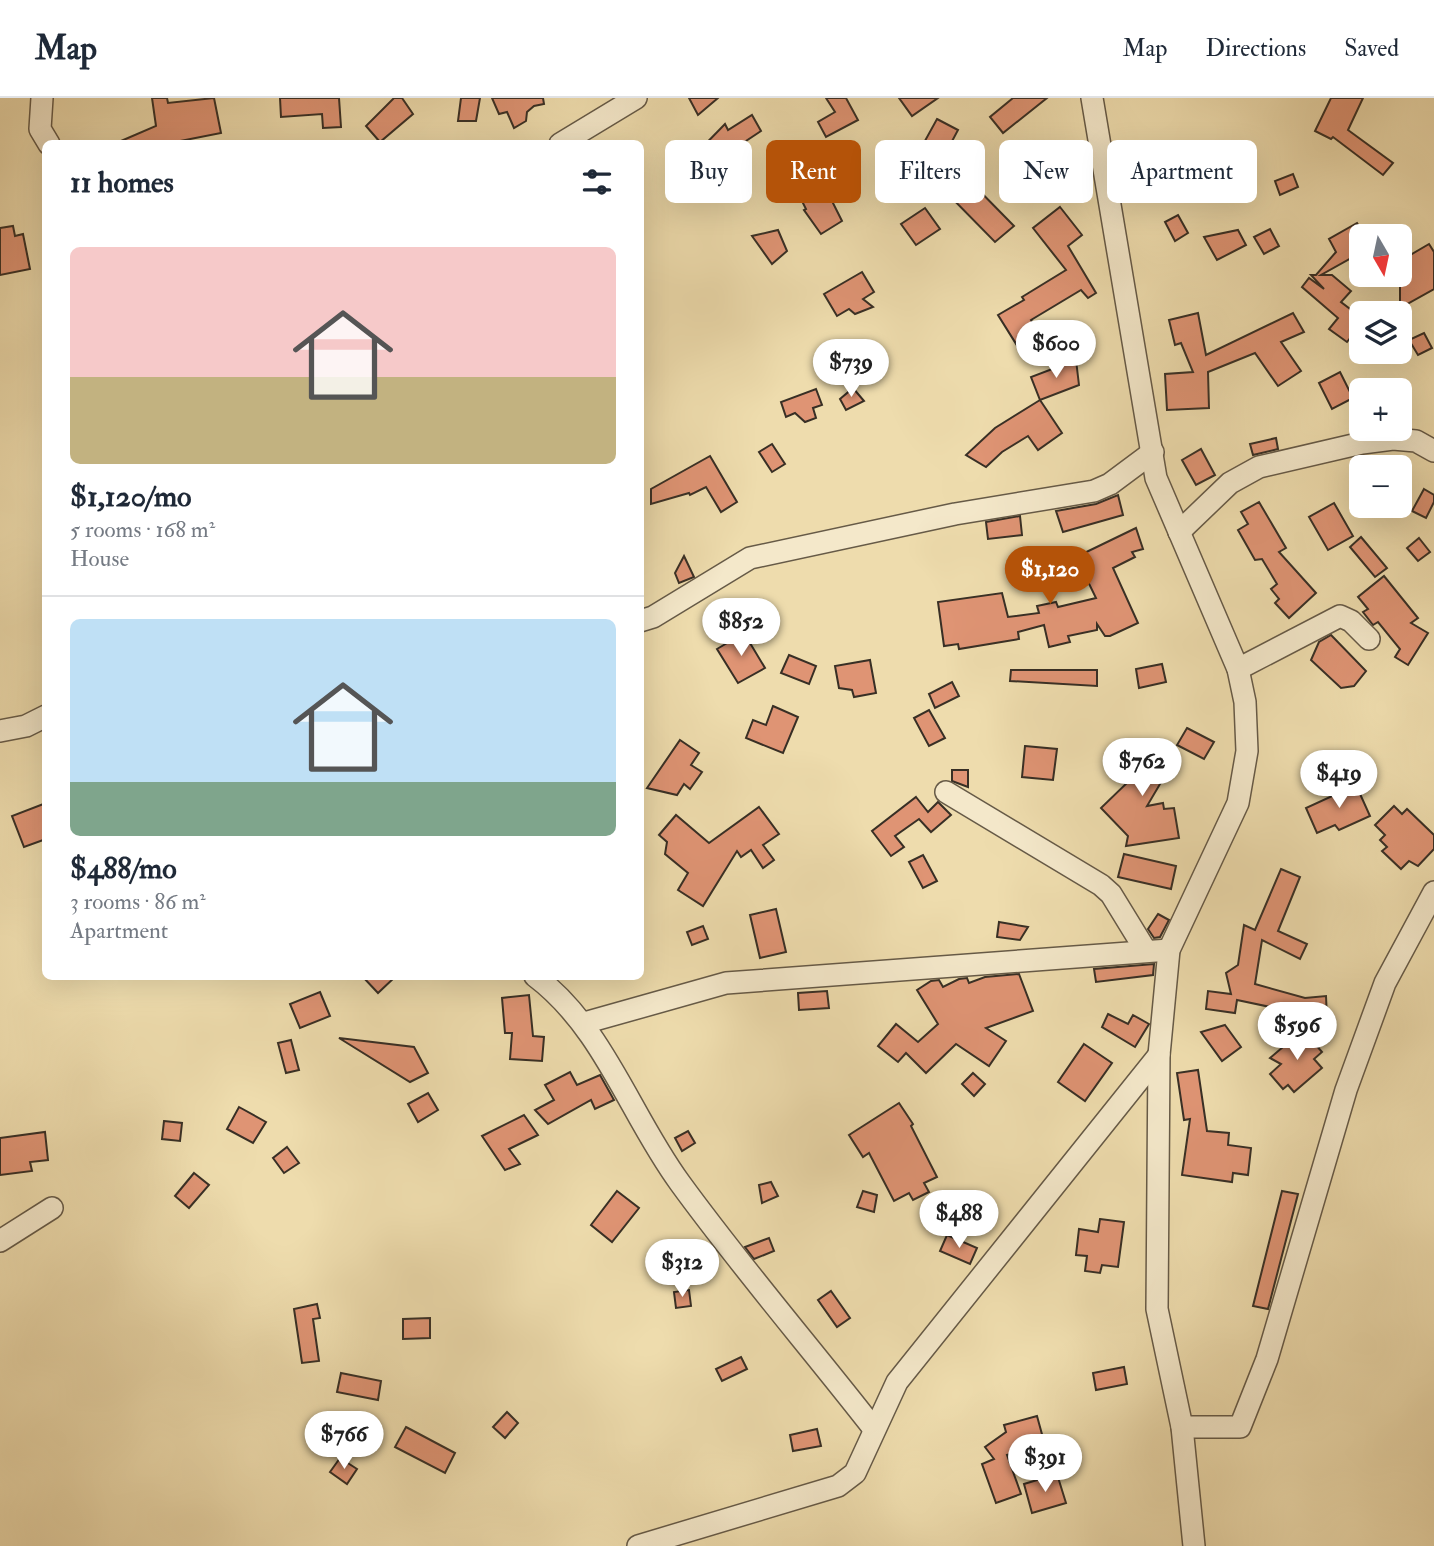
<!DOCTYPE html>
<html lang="en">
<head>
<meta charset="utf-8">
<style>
	body { margin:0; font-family:"IM FELL Double Pica",serif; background:#f2f2f3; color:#1f2937; height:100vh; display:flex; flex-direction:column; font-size:26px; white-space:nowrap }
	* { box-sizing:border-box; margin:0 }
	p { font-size:23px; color:#747a83 }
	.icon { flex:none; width:38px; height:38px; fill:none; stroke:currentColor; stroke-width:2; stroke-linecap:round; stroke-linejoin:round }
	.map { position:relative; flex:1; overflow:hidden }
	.drawer { position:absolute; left:42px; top:42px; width:602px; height:840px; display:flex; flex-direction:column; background:#fff; border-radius:10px; box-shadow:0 7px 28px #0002 }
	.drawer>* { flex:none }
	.hud { position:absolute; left:665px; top:42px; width:663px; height:63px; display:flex; gap:14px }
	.needle { width:46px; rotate:171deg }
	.controls { position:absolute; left:1349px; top:126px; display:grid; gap:14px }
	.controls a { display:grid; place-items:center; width:63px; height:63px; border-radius:10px; background:#fff; box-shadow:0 7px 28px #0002; font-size:35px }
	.price { position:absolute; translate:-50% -60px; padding:0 16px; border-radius:24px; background:#fff; color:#222; font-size:23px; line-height:46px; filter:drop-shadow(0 2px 4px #0008) }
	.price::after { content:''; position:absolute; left:50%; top:42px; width:21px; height:16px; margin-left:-10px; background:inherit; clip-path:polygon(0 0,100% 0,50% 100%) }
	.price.selected { background:#b45309; color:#fff }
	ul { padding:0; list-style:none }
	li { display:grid; align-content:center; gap:14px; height:371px; padding:0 28px }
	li+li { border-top:2px solid #e0e1e3 }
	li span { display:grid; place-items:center; height:217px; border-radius:10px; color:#555 }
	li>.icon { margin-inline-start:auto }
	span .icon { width:126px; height:126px; fill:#fffc; stroke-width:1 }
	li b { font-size:30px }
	h2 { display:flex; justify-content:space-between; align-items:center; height:84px; padding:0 28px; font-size:30px }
	.tag { padding:0 24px; border-radius:10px; background:#fff; box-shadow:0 7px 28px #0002; font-size:24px; line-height:63px }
	.tag.selected { background:#b45309; color:#fff }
	header { display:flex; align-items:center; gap:42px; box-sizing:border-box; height:98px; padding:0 35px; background:#fff; border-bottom:2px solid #e0e1e3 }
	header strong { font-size:33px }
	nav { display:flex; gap:38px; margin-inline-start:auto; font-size:24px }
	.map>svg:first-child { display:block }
	.building { fill:#df9474; stroke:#382f25; stroke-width:2 }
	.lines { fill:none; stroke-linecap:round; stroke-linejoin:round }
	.minor-casing { stroke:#665a47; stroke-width:24 }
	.minor { stroke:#f4e8ca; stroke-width:21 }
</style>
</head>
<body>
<header>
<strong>Map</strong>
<nav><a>Map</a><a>Directions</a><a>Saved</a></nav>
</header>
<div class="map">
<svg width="1434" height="1448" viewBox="0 0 1434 1448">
	<rect width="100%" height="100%" fill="#eedcad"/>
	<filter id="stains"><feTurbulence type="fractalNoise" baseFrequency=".00286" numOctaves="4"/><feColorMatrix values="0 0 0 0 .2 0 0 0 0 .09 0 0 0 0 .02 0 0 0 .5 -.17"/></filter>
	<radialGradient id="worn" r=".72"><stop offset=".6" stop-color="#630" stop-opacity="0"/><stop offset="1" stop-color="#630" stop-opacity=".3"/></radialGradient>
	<g class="building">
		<path d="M 152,0 L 167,0 L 168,5 L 214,0 L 221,35 L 165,46 L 114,46 L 156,28 Z"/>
		<path d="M 280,0 L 339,0 L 341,29 L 323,30 L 322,16 L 281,19 Z"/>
		<path d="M 394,0 L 402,0 L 413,16 L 380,44 L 366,28 Z"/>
		<path d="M 461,0 L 480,0 L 476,23 L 458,23 Z"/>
		<path d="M 492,0 L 543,0 L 544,6 L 534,8 L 527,14 L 526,23 L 514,30 L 507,14 L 499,16 Z"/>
		<path d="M 689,0 L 718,0 L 698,17 Z"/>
		<path d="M 826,0 L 846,0 L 858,22 L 826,39 L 818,24 L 835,14 Z"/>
		<path d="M 899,0 L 938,0 L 912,18 Z"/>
		<path d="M 1013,0 L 1047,0 L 1003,35 L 990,19 Z"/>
		<path d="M 1331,0 L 1363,0 L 1348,32 L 1393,65 L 1383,77 L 1333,39 L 1331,41 L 1315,33 Z"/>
		<path d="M 752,17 L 761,33 L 743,45 L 694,102 L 674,88 L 674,82 L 688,64 L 725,26 L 728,32 Z"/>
		<path d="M 937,21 L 958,32 L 942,62 L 921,50 Z"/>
		<path d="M 806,71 L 822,103 L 830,99 L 842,123 L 821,136 L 804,112 L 806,111 L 790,79 Z"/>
		<path d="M 959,72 L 1014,128 L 995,144 L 940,88 Z"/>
		<path d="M 1293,76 L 1298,89 L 1280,97 L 1275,83 Z"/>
		<path d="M 1060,109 L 1082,137 L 1068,148 L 1096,195 L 1088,200 L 1081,192 L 1031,222 L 1044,244 L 1023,257 L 998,217 L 1024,202 L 1022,199 L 1066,172 L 1033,130 Z"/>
		<path d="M 925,110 L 940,131 L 916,147 L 901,126 Z"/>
		<path d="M 1178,117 L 1188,135 L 1175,143 L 1165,124 Z"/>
		<path d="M 1357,125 L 1362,133 L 1362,154 L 1321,177 L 1332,177 L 1351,193 L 1341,204 L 1362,220 L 1362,225 L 1347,244 L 1329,231 L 1338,220 L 1302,189 L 1309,180 L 1324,191 L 1311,177 L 1316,177 L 1336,154 L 1329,141 Z"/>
		<path d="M 13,128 L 15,138 L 23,136 L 30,171 L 0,177 L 0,130 Z"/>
		<path d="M 1270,131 L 1279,148 L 1264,156 L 1254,139 Z"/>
		<path d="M 778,132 L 787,153 L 772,166 L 752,138 Z"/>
		<path d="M 1238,132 L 1246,147 L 1217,162 L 1204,139 Z"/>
		<path d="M 1429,146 L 1434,154 L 1434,191 L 1400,210 L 1400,163 Z"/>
		<path d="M 862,174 L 874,194 L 863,201 L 873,209 L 855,216 L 849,211 L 837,218 L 824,196 Z"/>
		<path d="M 1198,215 L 1206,257 L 1293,215 L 1304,234 L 1281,244 L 1301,273 L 1278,288 L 1255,255 L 1208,274 L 1209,310 L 1167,312 L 1165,276 L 1193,274 L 1181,245 L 1175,247 L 1169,222 Z"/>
		<path d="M 1424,235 L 1432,250 L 1418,257 L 1409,242 Z"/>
		<path d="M 1076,262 L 1079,287 L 1040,302 L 1031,279 Z"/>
		<path d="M 1340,274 L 1353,300 L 1332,311 L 1319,285 Z"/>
		<path d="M 853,290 L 864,303 L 846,312 L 840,301 Z"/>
		<path d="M 816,291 L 822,307 L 813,310 L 816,320 L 805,324 L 795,315 L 786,319 L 781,304 Z"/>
		<path d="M 1040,302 L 1062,335 L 1038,352 L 1028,338 L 1002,354 L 986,369 L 966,357 L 995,330 Z"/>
		<path d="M 1276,340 L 1278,351 L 1253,357 L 1250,346 Z"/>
		<path d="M 772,346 L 785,366 L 772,374 L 759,354 Z"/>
		<path d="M 1201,351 L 1215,377 L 1196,387 L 1182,362 Z"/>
		<path d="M 710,358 L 737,404 L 721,414 L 706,389 L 690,397 L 689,395 L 651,406 L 651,391 Z"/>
		<path d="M 1424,391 L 1434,397 L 1434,404 L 1426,420 L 1412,413 Z"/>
		<path d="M 1118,397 L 1123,417 L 1063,434 L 1056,413 L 1096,406 Z"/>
		<path d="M 1259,404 L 1286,450 L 1279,454 L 1316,495 L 1289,520 L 1275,505 L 1279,501 L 1271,491 L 1277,486 L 1262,461 L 1255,462 L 1238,432 L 1248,426 L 1241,414 Z"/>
		<path d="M 1334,405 L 1353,438 L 1328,452 L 1309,419 Z"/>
		<path d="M 1020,418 L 1022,437 L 988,441 L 986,424 Z"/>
		<path d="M 1136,430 L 1143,451 L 1132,454 L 1135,459 L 1113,470 L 1138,525 L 1110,538 L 1105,538 L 1097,526 L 1097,532 L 1068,538 L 1070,544 L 1049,549 L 1044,527 L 1018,534 L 1019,541 L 959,551 L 958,546 L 944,548 L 938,504 L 1002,495 L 1008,519 L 1039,515 L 1037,508 L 1056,504 L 1058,509 L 1096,500 L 1076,459 Z"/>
		<path d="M 1361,439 L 1387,470 L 1375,479 L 1350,449 Z"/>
		<path d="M 1419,440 L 1430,454 L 1418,463 L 1407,450 Z"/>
		<path d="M 684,458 L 694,479 L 679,485 L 675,475 Z"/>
		<path d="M 1384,478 L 1418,520 L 1411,525 L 1428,535 L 1408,567 L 1395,559 L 1400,551 L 1378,524 L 1373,527 L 1363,514 L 1368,511 L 1358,499 Z"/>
		<path d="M 744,535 L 765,570 L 738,585 L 717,551 Z"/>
		<path d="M 1331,537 L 1366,573 L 1354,588 L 1341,590 L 1311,562 L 1319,544 Z"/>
		<path d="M 789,557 L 816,568 L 809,586 L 781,575 Z"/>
		<path d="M 870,562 L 876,595 L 854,599 L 852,592 L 839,590 L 835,568 Z"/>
		<path d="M 1162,566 L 1166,584 L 1139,590 L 1136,571 Z"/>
		<path d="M 1011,572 L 1097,572 L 1097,588 L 1010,583 Z"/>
		<path d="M 952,584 L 959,598 L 935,610 L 929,596 Z"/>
		<path d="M 773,608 L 798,619 L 783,655 L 746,640 L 753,622 L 766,627 Z"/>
		<path d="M 929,612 L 945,640 L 929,648 L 914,620 Z"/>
		<path d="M 1187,630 L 1214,644 L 1204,661 L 1177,647 Z"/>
		<path d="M 680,642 L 699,655 L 691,667 L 702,674 L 690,691 L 684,686 L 677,697 L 647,690 Z"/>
		<path d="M 1130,646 L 1142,653 L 1147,648 L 1173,664 L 1147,708 L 1163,705 L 1164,711 L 1174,710 L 1179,740 L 1126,748 L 1128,738 L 1101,710 L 1129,683 L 1113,673 Z"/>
		<path d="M 1025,648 L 1057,651 L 1053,682 L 1022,679 Z"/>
		<path d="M 952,672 L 968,672 L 968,689 L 952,683 Z"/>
		<path d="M 1356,687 L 1370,718 L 1339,732 L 1335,727 L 1317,735 L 1306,710 Z"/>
		<path d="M 916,699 L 928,714 L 938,704 L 951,717 L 931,734 L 919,721 L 895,738 L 904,749 L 891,758 L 872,733 Z"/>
		<path d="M 46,705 L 46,741 L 24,749 L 12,718 Z"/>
		<path d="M 1394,708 L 1402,716 L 1407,711 L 1434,737 L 1434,751 L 1418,768 L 1409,763 L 1401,771 L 1382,753 L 1387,749 L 1380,742 L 1385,737 L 1375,727 Z"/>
		<path d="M 759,709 L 779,736 L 763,747 L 774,762 L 763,770 L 751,752 L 741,759 L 737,753 L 703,808 L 678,792 L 688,775 L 665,756 L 667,744 L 659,737 L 676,717 L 709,745 Z"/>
		<path d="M 1124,756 L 1176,768 L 1171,791 L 1118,779 Z"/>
		<path d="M 923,757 L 937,783 L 923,790 L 909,764 Z"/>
		<path d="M 1281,771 L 1300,779 L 1278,833 L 1307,846 L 1300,861 L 1262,842 L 1255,886 L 1305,900 L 1326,898 L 1327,921 L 1237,902 L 1235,915 L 1206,911 L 1208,893 L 1231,896 L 1226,875 L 1238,867 L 1244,827 L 1255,832 Z"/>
		<path d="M 776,811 L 786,854 L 760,860 L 750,817 Z"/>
		<path d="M 1158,816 L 1169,822 L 1160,839 L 1154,840 L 1148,831 Z"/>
		<path d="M 999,824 L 1028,829 L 1020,842 L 997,839 Z"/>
		<path d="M 703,828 L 708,841 L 692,847 L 687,834 Z"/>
		<path d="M 1154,866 L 1153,877 L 1096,884 L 1094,871 Z"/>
		<path d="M 1019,876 L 1033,913 L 986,930 L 1006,943 L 989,968 L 956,946 L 926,975 L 906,955 L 898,964 L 878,948 L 896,926 L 918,944 L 938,926 L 917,892 L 931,883 L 939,882 L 943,889 L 959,881 L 967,880 L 969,885 L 985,879 Z"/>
		<path d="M 362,878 L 396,878 L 378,895 Z"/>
		<path d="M 827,893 L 829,910 L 799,912 L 798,895 Z"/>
		<path d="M 320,894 L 330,918 L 300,930 L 290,906 Z"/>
		<path d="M 529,897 L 533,938 L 544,939 L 542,963 L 510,961 L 512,935 L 505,935 L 502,900 Z"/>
		<path d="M 1108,916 L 1128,926 L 1133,917 L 1149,926 L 1135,949 L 1102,929 Z"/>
		<path d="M 1225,927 L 1241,949 L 1222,963 L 1201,934 Z"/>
		<path d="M 1303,932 L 1322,954 L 1314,961 L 1322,970 L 1294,994 L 1288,987 L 1283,991 L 1270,976 L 1281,966 L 1270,960 Z"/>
		<path d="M 339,940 L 414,949 L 428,975 L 410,984 Z"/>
		<path d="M 291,942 L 299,972 L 286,975 L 278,945 Z"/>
		<path d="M 1084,946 L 1112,965 L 1085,1003 L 1058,984 Z"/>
		<path d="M 1198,972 L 1207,1033 L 1229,1035 L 1228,1047 L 1251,1050 L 1248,1077 L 1233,1075 L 1232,1084 L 1182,1077 L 1190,1021 L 1184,1022 L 1177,975 Z"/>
		<path d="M 570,974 L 577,987 L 600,977 L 614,1002 L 595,1011 L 591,1002 L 548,1026 L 535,1012 L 554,1002 L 545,987 Z"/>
		<path d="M 973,975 L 985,986 L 974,998 L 962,986 Z"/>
		<path d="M 428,995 L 438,1012 L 418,1024 L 408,1006 Z"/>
		<path d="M 899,1005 L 913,1026 L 911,1028 L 937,1079 L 924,1085 L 929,1094 L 913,1102 L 909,1095 L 894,1103 L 869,1055 L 863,1059 L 849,1037 Z"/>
		<path d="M 239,1009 L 266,1024 L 253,1045 L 227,1031 Z"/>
		<path d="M 524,1017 L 538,1037 L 509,1051 L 520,1066 L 505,1072 L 482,1038 Z"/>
		<path d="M 164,1023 L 182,1025 L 180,1043 L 162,1041 Z"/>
		<path d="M 688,1033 L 695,1045 L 682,1053 L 675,1040 Z"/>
		<path d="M 45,1034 L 48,1062 L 30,1064 L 32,1073 L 0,1077 L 0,1040 Z"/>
		<path d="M 287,1049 L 299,1065 L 284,1075 L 273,1060 Z"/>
		<path d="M 194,1075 L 209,1087 L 189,1110 L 175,1098 Z"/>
		<path d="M 771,1084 L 778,1098 L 762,1105 L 759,1087 Z"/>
		<path d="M 617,1093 L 639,1110 L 612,1144 L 591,1127 Z"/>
		<path d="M 863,1093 L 877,1097 L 874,1114 L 857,1109 Z"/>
		<path d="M 1282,1093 L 1298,1096 L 1268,1211 L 1253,1208 Z"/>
		<path d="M 1100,1121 L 1124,1124 L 1118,1169 L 1102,1167 L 1100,1175 L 1085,1173 L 1087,1158 L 1076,1157 L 1079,1131 L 1098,1134 Z"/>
		<path d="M 947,1137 L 977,1150 L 970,1166 L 940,1153 Z"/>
		<path d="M 769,1140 L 774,1153 L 754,1161 L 745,1149 Z"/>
		<path d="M 689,1192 L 691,1208 L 676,1210 L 674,1194 Z"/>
		<path d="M 831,1193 L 850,1220 L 837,1229 L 818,1202 Z"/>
		<path d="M 317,1206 L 320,1220 L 313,1221 L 319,1263 L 302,1265 L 294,1211 Z"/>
		<path d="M 430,1220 L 430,1240 L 403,1241 L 403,1221 Z"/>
		<path d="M 741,1259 L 747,1271 L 722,1283 L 716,1271 Z"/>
		<path d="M 1124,1269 L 1127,1286 L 1096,1292 L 1093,1275 Z"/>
		<path d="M 341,1275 L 381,1283 L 378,1302 L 337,1294 Z"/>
		<path d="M 507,1314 L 518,1325 L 505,1340 L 493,1329 Z"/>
		<path d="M 1037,1318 L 1043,1340 L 1034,1349 L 1007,1357 L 1021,1396 L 996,1405 L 982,1366 L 994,1361 L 985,1349 L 1006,1334 L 1004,1327 Z"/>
		<path d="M 406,1329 L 455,1355 L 445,1375 L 395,1349 Z"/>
		<path d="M 817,1331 L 821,1348 L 793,1353 L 790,1337 Z"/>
		<path d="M 340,1360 L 357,1371 L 347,1386 L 330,1374 Z"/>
		<path d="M 1057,1376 L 1066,1405 L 1032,1415 L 1024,1386 Z"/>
	</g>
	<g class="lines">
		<defs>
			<g id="minor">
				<path d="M 42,0 L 40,31 L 49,46"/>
				<path d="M 1092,0 L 1156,380 L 1238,571 L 1245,604 L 1247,653 L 1238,705 L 1169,852 L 1159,957 L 1157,1211 L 1182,1329 L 1194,1448"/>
				<path d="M 560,46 L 636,0"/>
				<path d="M 1179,434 L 1230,385 L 1259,369 L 1362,345 L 1393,341 L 1416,343 L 1434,353"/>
				<path d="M 640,523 L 653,519 L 750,460 L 955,416 L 1094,393 L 1110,386 L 1153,354"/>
				<path d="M 1238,571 L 1340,518 L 1351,523 L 1369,541"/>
				<path d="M 0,633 L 26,628 L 46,618"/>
				<path d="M 946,694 L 1101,787 L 1111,796 L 1146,853"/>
				<path d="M 535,878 C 604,930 630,1017 680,1085 C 741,1169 810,1249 874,1331"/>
				<path d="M 584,925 L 726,885 L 1169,852"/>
				<path d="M 0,1143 L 52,1110"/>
				<path d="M 1182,1329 L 1240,1329 L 1267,1261 L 1346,992 L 1385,885 L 1434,794"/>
				<path d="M 638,1448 L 838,1388 L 855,1375 L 897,1284 L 1159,957"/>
			</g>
		</defs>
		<use href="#minor" class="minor-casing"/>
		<use href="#minor" class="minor"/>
	</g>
	<rect width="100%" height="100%" filter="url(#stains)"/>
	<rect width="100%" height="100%" fill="url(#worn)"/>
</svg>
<div class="controls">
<a><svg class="needle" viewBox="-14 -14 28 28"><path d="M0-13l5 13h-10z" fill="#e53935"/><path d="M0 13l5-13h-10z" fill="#747a83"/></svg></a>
<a><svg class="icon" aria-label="layers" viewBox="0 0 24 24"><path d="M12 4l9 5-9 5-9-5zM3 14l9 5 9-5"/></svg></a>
<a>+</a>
<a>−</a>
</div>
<b class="price" style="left:1056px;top:282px">$600</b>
<b class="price" style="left:851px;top:301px">$739</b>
<b class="price selected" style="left:1050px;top:508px">$1,120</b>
<b class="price" style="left:741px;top:560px">$852</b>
<b class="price" style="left:1142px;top:700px">$762</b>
<b class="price" style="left:1339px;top:712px">$419</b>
<b class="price" style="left:1297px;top:964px">$596</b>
<b class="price" style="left:959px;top:1152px">$488</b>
<b class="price" style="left:682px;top:1201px">$312</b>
<b class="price" style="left:344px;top:1373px">$766</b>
<b class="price" style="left:1045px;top:1396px">$391</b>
<div class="hud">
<a class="tag">Buy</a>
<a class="tag selected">Rent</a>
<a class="tag">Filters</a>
<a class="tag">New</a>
<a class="tag">Apartment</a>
</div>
<section class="drawer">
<h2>11 homes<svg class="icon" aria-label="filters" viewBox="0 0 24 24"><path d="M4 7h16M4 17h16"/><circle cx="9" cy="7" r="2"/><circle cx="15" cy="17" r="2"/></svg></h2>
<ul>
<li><span style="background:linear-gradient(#f6c9c9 60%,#c2b280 0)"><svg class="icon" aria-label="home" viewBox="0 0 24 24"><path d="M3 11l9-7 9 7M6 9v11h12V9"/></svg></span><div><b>$1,120/mo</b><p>5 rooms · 168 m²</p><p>House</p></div></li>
<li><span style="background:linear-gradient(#bfe0f5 75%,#7fa58c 0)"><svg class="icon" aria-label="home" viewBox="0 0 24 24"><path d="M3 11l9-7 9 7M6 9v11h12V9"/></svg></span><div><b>$488/mo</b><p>3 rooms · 86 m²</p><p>Apartment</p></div></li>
</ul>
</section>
</div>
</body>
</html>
